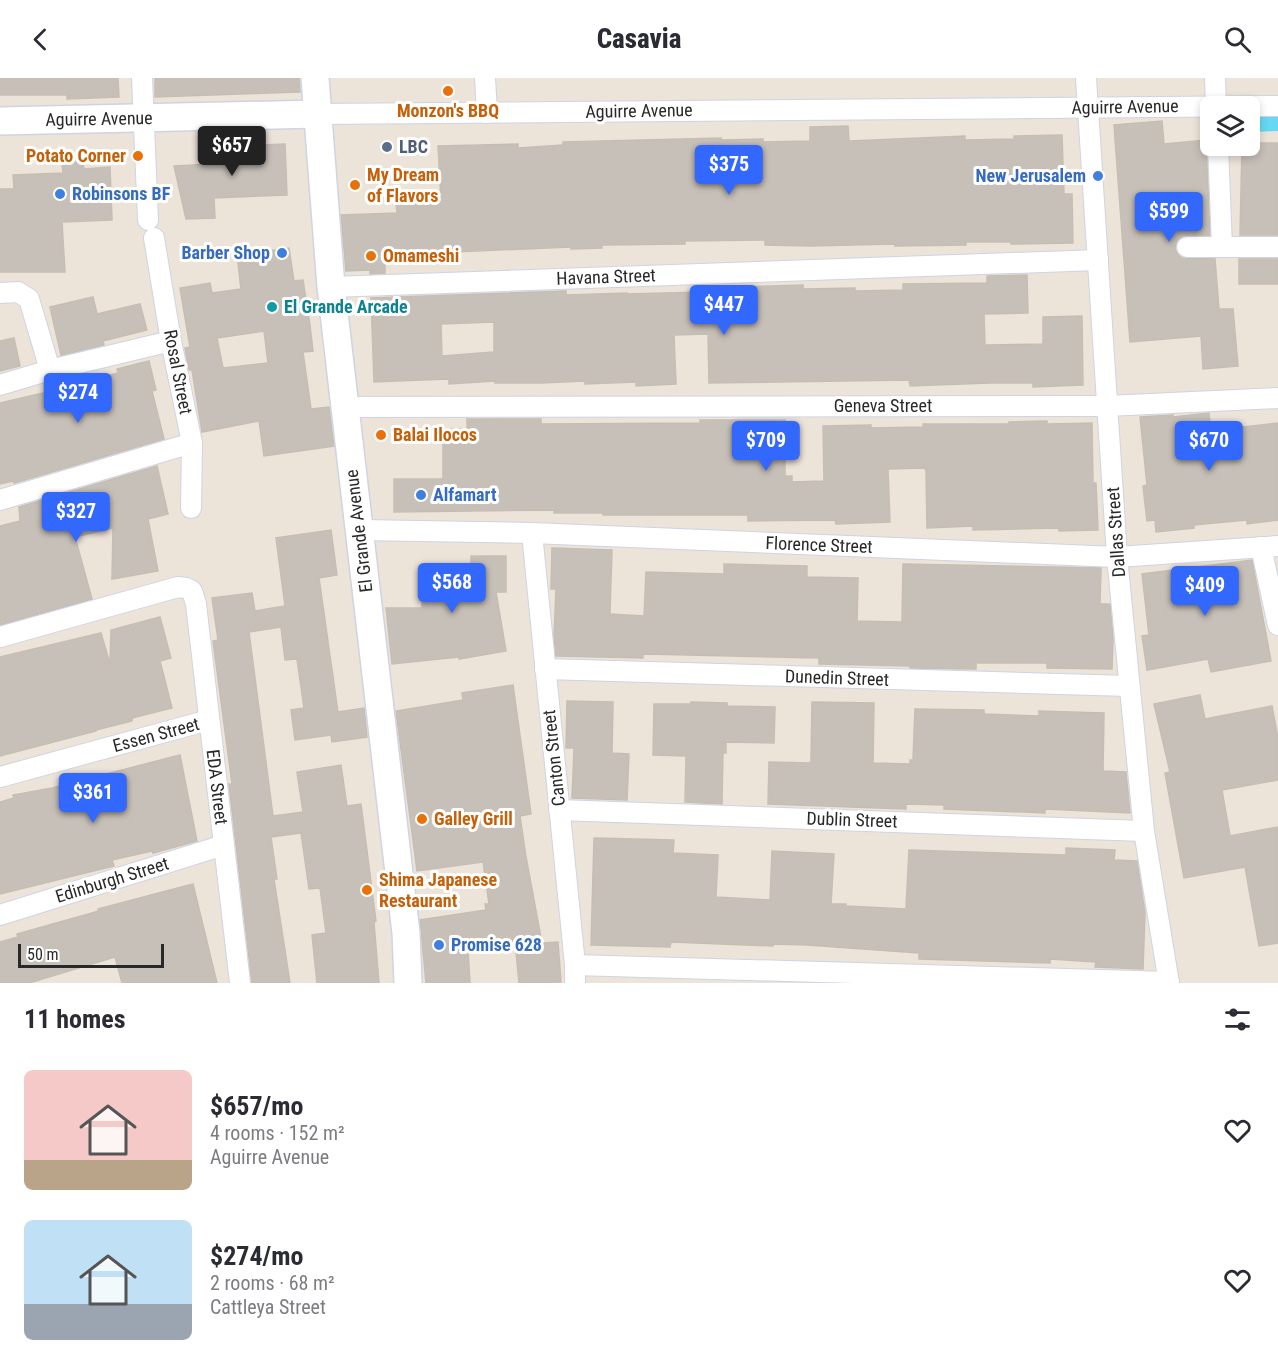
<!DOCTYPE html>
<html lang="en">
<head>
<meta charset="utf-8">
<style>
	body { margin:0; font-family:"Roboto Condensed",sans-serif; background:#f2f2f3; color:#2b2b33; height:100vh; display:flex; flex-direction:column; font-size:22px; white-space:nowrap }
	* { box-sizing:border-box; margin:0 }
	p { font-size:20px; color:#7c7c81 }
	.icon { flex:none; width:33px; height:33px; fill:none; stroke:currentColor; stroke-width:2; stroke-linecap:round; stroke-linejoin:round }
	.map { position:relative; height:905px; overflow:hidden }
	.panel { display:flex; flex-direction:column; background:#fff; flex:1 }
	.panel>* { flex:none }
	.fabs { position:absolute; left:1200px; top:18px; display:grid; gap:12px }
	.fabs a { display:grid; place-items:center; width:60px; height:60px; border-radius:9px; background:#fff; box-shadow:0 3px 9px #0003; font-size:30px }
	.scale { position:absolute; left:18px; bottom:15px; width:146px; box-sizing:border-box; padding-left:6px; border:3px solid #292929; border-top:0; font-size:16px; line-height:21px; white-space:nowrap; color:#292929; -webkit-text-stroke:4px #fff; paint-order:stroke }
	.price { position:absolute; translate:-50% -51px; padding:0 14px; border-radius:6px; background:#3368ff; color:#fff; font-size:20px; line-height:39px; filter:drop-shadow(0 2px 3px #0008) }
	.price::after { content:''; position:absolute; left:50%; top:36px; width:18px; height:14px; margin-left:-9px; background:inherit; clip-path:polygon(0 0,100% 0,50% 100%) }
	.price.current { background:#222; color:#fff }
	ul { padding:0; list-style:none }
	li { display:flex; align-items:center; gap:18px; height:150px; padding:0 24px }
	li span { display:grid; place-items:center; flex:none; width:168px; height:120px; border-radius:9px; color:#555 }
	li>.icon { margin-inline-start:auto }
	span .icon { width:72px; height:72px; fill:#fffc; stroke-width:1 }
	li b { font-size:26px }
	h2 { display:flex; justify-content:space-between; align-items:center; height:72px; padding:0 24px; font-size:26px }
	header { display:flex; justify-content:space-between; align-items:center; height:78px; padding:0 24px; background:#fff; font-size:27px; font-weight:800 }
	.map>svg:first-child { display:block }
	.water { fill:#66d8f4 }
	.building { fill:#c7c0b9; stroke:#c7beb3; stroke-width:1.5; fill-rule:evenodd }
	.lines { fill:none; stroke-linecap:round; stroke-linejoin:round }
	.street-casing { stroke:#cfd4e3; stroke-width:22 }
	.secondary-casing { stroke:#cfd4e3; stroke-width:30 }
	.street { stroke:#fff; stroke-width:20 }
	.secondary { stroke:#fff; stroke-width:27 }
	.food-dot { fill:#e8710a; stroke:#fff; stroke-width:2 }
	.service-dot { fill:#5c6f8a; stroke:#fff; stroke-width:2 }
	.shop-dot { fill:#3f7fe0; stroke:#fff; stroke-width:2 }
	.culture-dot { fill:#0f9aa8; stroke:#fff; stroke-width:2 }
	.labels { text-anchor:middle; stroke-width:6; stroke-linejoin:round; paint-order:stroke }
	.street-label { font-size:18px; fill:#292929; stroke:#fff }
	.food-label { font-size:18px; font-weight:bold; fill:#c56008; stroke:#fff; text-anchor:start }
	.service-label { font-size:18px; font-weight:bold; fill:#4e5e75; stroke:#fff; text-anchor:start }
	.shop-label { font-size:18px; font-weight:bold; fill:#366cbe; stroke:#fff; text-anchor:start }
	.culture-label { font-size:18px; font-weight:bold; fill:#0d838f; stroke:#fff; text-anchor:start }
</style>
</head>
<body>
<header><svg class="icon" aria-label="back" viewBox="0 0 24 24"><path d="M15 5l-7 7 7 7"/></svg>Casavia<svg class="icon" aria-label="search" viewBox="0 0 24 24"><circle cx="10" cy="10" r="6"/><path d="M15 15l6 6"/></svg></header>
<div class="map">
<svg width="1278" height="905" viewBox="0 0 1278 905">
	<rect width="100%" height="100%" fill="#ece3d9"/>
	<path class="water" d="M 1250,35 L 1278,36 L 1278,53 L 1250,54 Z"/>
	<g class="building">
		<path d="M 0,0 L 118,0 L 119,19 L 67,21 L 67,17 L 0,17 Z"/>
		<path d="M 155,0 L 299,0 L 300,14 L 155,19 Z"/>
		<path d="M 1162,43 L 1164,66 L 1206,62 L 1210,157 L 1182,158 L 1177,163 L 1175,170 L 1177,175 L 1182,180 L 1215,181 L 1219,231 L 1233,231 L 1238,288 L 1203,291 L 1201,258 L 1130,264 L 1114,47 Z"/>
		<path d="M 848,48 L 849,63 L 965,58 L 965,62 L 1014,61 L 1014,58 L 1062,57 L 1064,116 L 1072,116 L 1073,165 L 1011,166 L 1011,164 L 966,164 L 966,167 L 895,168 L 895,166 L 810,168 L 765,167 L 765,162 L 685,163 L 685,166 L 602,167 L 602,170 L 571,171 L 571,169 L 385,177 L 385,195 L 370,196 L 370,192 L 346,193 L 341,137 L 397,135 L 396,126 L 441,123 L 438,68 L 518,66 L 518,70 L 563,67 L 563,64 L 721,60 L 721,62 L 763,61 L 763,64 L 810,63 L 810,49 Z"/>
		<path d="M 1250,65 L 1278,65 L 1278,157 L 1240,157 L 1242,68 L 1250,68 Z"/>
		<path d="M 285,66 L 287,117 L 214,120 L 215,140 L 186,141 L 174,88 L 212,86 L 211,69 Z"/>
		<path d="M 83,83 L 84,91 L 110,89 L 112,142 L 62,144 L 65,194 L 0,194 L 0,111 L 14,111 L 13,97 L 63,95 L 62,84 Z"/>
		<path d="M 289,170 L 294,203 L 303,202 L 310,247 L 313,273 L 303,274 L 311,331 L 329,329 L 334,368 L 264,378 L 259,343 L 202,354 L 192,292 L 189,292 L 185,270 L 190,269 L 180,210 L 210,205 L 212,215 L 241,211 L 237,177 ZM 264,253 L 268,285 L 223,290 L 217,260 Z"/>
		<rect x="1239" y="181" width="39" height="25"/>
		<path d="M 1027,197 L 1028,235 L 984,236 L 985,267 L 1043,266 L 1043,239 L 1082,238 L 1083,307 L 1033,309 L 1033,305 L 989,305 L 910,308 L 909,302 L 709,305 L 708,256 L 674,257 L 676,306 L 636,308 L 636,304 L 585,306 L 585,303 L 541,305 L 495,305 L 495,303 L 449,306 L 449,301 L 374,304 L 371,220 L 566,213 L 566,217 L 627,215 L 627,216 L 704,214 L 704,210 L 803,207 L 803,211 L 855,210 L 855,213 L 903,212 L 903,206 L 987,205 L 987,198 ZM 494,244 L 494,274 L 442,278 L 441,246 Z"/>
		<path d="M 93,219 L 97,236 L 140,226 L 147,252 L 103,263 L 104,267 L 61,277 L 50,229 Z"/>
		<path d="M 14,260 L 20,288 L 0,293 L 0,263 Z"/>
		<path d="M 149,283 L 156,312 L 152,313 L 164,361 L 14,405 L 13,403 L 0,406 L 0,325 L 73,308 L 72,306 L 118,295 L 117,291 Z"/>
		<path d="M 1209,335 L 1210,347 L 1234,344 L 1234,350 L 1278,345 L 1278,442 L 1247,446 L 1247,442 L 1194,447 L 1194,450 L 1156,454 L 1155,442 L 1147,443 L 1143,408 L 1147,407 L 1140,339 L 1173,337 L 1173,339 Z"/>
		<path d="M 467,341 L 541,341 L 541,346 L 700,345 L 700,342 L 785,342 L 785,398 L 792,398 L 792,404 L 824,403 L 823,348 L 871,347 L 871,350 L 923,349 L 923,346 L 1009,346 L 1009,344 L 1047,343 L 1047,346 L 1092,345 L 1093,405 L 1096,405 L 1098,452 L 1059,453 L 1059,450 L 973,452 L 973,448 L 927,450 L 926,392 L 924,390 L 888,391 L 890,444 L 836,446 L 835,442 L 748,443 L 748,437 L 603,437 L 603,435 L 554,435 L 554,432 L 394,434 L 394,401 L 443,401 L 443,351 L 467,351 Z"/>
		<path d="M 157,388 L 168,436 L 148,441 L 158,493 L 112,501 L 113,450 L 75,459 L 92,521 L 0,547 L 0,448 L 20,443 L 19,429 Z"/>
		<path d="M 331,452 L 337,497 L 319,500 L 338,634 L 364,630 L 367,659 L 332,664 L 331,657 L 295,662 L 291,632 L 304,630 L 297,581 L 285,582 L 281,549 L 249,554 L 273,738 L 303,734 L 297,694 L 341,687 L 347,728 L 361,726 L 376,843 L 374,844 L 379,905 L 317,905 L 312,857 L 326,855 L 320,810 L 309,811 L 301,755 L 271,759 L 277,801 L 274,801 L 290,905 L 252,905 L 229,706 L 232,706 L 213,563 L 218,562 L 212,520 L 252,515 L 255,533 L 285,528 L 276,460 Z"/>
		<path d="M 552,470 L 612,472 L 610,536 L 644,538 L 646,494 L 724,496 L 724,486 L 807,488 L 807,499 L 858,500 L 857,543 L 902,544 L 903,486 L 1101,490 L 1100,526 L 1110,526 L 1113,561 L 1112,591 L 1047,590 L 1047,585 L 976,585 L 976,591 L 910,590 L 910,588 L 819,586 L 819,580 L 643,576 L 643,580 L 556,578 L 554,559 L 556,511 L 551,511 Z"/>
		<path d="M 471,478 L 506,478 L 506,514 L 496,514 L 506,573 L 459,581 L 459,579 L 392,586 L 386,530 L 422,530 L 423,488 L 471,489 Z"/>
		<path d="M 1252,482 L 1271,583 L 1211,594 L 1208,581 L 1147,592 L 1142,558 L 1149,557 L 1142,496 Z"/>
		<path d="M 160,539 L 171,580 L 160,583 L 172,630 L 132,640 L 132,643 L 96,652 L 96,653 L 0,678 L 0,579 L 101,555 L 110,586 L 111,552 Z"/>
		<path d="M 513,607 L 531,736 L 520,738 L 526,779 L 542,865 L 558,864 L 561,904 L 519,905 L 515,863 L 468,872 L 470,905 L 426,905 L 420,842 L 486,832 L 485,826 L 489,826 L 483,784 L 417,793 L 396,633 L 463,622 L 462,615 Z"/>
		<path d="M 1200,617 L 1205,641 L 1272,628 L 1278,660 L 1278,702 L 1222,712 L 1230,758 L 1278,749 L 1278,865 L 1259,868 L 1245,789 L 1184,800 L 1165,695 L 1170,694 L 1154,626 Z"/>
		<path d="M 567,623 L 613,624 L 612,675 L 629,676 L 627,722 L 572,720 L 574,670 L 566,670 Z"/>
		<path d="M 691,624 L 727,625 L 727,628 L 775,629 L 774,665 L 726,664 L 726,675 L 723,675 L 722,726 L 685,724 L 686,678 L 653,677 L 654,626 L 691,626 Z"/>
		<path d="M 812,624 L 874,625 L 873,685 L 910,686 L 910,682 L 913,682 L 915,631 L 984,632 L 984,636 L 1039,638 L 1039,633 L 1104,635 L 1103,693 L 1126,694 L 1130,735 L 1045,731 L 1045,735 L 944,731 L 944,727 L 906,726 L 906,731 L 768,726 L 769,684 L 810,685 L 811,683 Z"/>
		<path d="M 180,677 L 197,763 L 153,775 L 152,773 L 112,782 L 114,788 L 0,816 L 0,724 L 14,720 L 13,717 L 52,710 Z"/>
		<path d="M 594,760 L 674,762 L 673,775 L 718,777 L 716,819 L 770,822 L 772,773 L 834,776 L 831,826 L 846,826 L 846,828 L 906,831 L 909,772 L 1066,777 L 1066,770 L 1115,772 L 1114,782 L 1137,783 L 1145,835 L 1143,891 L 1095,889 L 1096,884 L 1050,881 L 1050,885 L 919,881 L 919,875 L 807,867 L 773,866 L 773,868 L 671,864 L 670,869 L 591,867 Z"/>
		<path d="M 193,806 L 217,905 L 122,905 L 115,879 L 29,905 L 0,905 L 0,864 L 18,859 L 17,856 L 99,833 L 98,831 Z"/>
	</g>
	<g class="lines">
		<defs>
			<g id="street">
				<path d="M 142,0 L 148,142"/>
				<path d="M 485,0 L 487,35"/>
				<path d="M 1086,0 L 1117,479 L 1144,753 L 1169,905"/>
				<path d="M 1215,0 L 1216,28"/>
				<path d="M 317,36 L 1278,28"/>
				<path d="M 1218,68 L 1222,169"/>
				<path d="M 154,160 L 171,263 L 192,365 L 191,430"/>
				<path d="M 1187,169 L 1278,169"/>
				<path d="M 331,209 L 1098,182"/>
				<path d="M 0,215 L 18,214 L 29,221 L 50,292"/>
				<path d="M 0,307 L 50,292 L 171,263"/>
				<path d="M 345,329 L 1107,328 L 1278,320"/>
				<path d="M 0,422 L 192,365"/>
				<path d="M 359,452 L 532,455 L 1117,479 L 1278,468"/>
				<path d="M 532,455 L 575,887 L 575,905"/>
				<path d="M 1261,469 L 1278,547"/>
				<path d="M 0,559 L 178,509 L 186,510 L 192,513 L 196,526 L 240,905"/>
				<path d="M 545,591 L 1129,608"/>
				<path d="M 0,699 L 209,642"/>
				<path d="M 559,732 L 1144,753"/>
				<path d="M 0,837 L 224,767"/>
				<path d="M 575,887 L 1169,904"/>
			</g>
			<g id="secondary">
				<path d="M 315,0 L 331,209 L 406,855 L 408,905"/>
				<path d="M 0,43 L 317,36"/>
			</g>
		</defs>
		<use href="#street" class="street-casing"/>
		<use href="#secondary" class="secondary-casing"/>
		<use href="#street" class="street"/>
		<use href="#secondary" class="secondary"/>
	</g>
	<g class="food-dot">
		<circle cx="448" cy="13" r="6"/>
		<circle cx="138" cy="78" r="6"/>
		<circle cx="355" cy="107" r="6"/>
		<circle cx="371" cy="178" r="6"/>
		<circle cx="381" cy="357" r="6"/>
		<circle cx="422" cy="741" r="6"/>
		<circle cx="367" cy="812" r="6"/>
	</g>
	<circle class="service-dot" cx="387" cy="69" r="6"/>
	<g class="shop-dot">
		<circle cx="1098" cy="98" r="6"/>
		<circle cx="60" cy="116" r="6"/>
		<circle cx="282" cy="175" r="6"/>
		<circle cx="421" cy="417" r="6"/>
		<circle cx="439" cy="867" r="6"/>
	</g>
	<circle class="culture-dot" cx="272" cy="229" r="6"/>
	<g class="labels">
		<g class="street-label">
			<text transform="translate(1125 29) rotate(-1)" y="6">Aguirre Avenue</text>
			<text transform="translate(639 33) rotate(-1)" y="6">Aguirre Avenue</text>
			<text transform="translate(99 41) rotate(-1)" y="6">Aguirre Avenue</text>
			<text transform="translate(606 199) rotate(-2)" y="6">Havana Street</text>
			<text transform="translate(178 294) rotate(79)" y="6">Rosal Street</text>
			<text x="883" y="334">Geneva Street</text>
			<text transform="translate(359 453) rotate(-97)" y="6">El Grande Avenue</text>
			<text transform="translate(1116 454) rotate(-94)" y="6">Dallas Street</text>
			<text transform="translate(819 467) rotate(2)" y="6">Florence Street</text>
			<text transform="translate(837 600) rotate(2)" y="6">Dunedin Street</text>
			<text transform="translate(156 657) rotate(-15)" y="6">Essen Street</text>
			<text transform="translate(554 680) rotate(-96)" y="6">Canton Street</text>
			<text transform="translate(217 709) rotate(83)" y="6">EDA Street</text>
			<text transform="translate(852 742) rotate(2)" y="6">Dublin Street</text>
			<text transform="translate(112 802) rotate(-17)" y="6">Edinburgh Street</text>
		</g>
		<g class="food-label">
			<text x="448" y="39" text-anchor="middle">Monzon's BBQ</text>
			<text x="126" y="84" text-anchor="end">Potato Corner</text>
			<text x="367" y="103">My Dream<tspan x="367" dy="21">of Flavors</tspan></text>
			<text x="383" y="184">Omameshi</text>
			<text x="393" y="363">Balai Ilocos</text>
			<text x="434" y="747">Galley Grill</text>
			<text x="379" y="808">Shima Japanese<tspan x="379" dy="21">Restaurant</tspan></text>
		</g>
		<g class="service-label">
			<text x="399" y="75">LBC</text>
		</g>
		<g class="shop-label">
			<text x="1086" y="104" text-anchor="end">New Jerusalem</text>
			<text x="72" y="122">Robinsons BF</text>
			<text x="270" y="181" text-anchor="end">Barber Shop</text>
			<text x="433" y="423">Alfamart</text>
			<text x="451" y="873">Promise 628</text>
		</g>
		<g class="culture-label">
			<text x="284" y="235">El Grande Arcade</text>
		</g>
	</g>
</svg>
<div class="fabs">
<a><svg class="icon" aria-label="layers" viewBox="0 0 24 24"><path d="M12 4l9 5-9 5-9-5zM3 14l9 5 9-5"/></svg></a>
</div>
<div class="scale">50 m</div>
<b class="price current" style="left:232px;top:99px">$657</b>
<b class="price" style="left:729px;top:118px">$375</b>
<b class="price" style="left:1169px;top:165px">$599</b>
<b class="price" style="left:724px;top:258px">$447</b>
<b class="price" style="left:78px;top:346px">$274</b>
<b class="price" style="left:766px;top:394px">$709</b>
<b class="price" style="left:1209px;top:394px">$670</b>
<b class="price" style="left:76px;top:465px">$327</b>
<b class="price" style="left:452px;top:536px">$568</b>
<b class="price" style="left:1205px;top:539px">$409</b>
<b class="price" style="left:93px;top:746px">$361</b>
</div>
<section class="panel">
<h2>11 homes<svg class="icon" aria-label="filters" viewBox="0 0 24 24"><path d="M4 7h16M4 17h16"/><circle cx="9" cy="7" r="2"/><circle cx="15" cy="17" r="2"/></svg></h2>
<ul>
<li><span style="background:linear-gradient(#f6c9c9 75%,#b9a48a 0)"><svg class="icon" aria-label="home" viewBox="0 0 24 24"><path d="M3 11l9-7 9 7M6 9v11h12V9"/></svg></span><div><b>$657/mo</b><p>4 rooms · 152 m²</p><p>Aguirre Avenue</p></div><svg class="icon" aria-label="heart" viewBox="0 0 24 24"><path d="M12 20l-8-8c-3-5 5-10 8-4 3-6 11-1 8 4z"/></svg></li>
<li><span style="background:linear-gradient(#bfe0f5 70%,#9aa5b1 0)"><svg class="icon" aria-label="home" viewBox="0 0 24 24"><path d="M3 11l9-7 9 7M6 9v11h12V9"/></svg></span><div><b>$274/mo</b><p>2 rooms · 68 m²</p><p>Cattleya Street</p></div><svg class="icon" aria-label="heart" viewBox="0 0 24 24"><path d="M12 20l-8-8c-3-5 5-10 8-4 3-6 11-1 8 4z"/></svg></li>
</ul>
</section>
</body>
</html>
